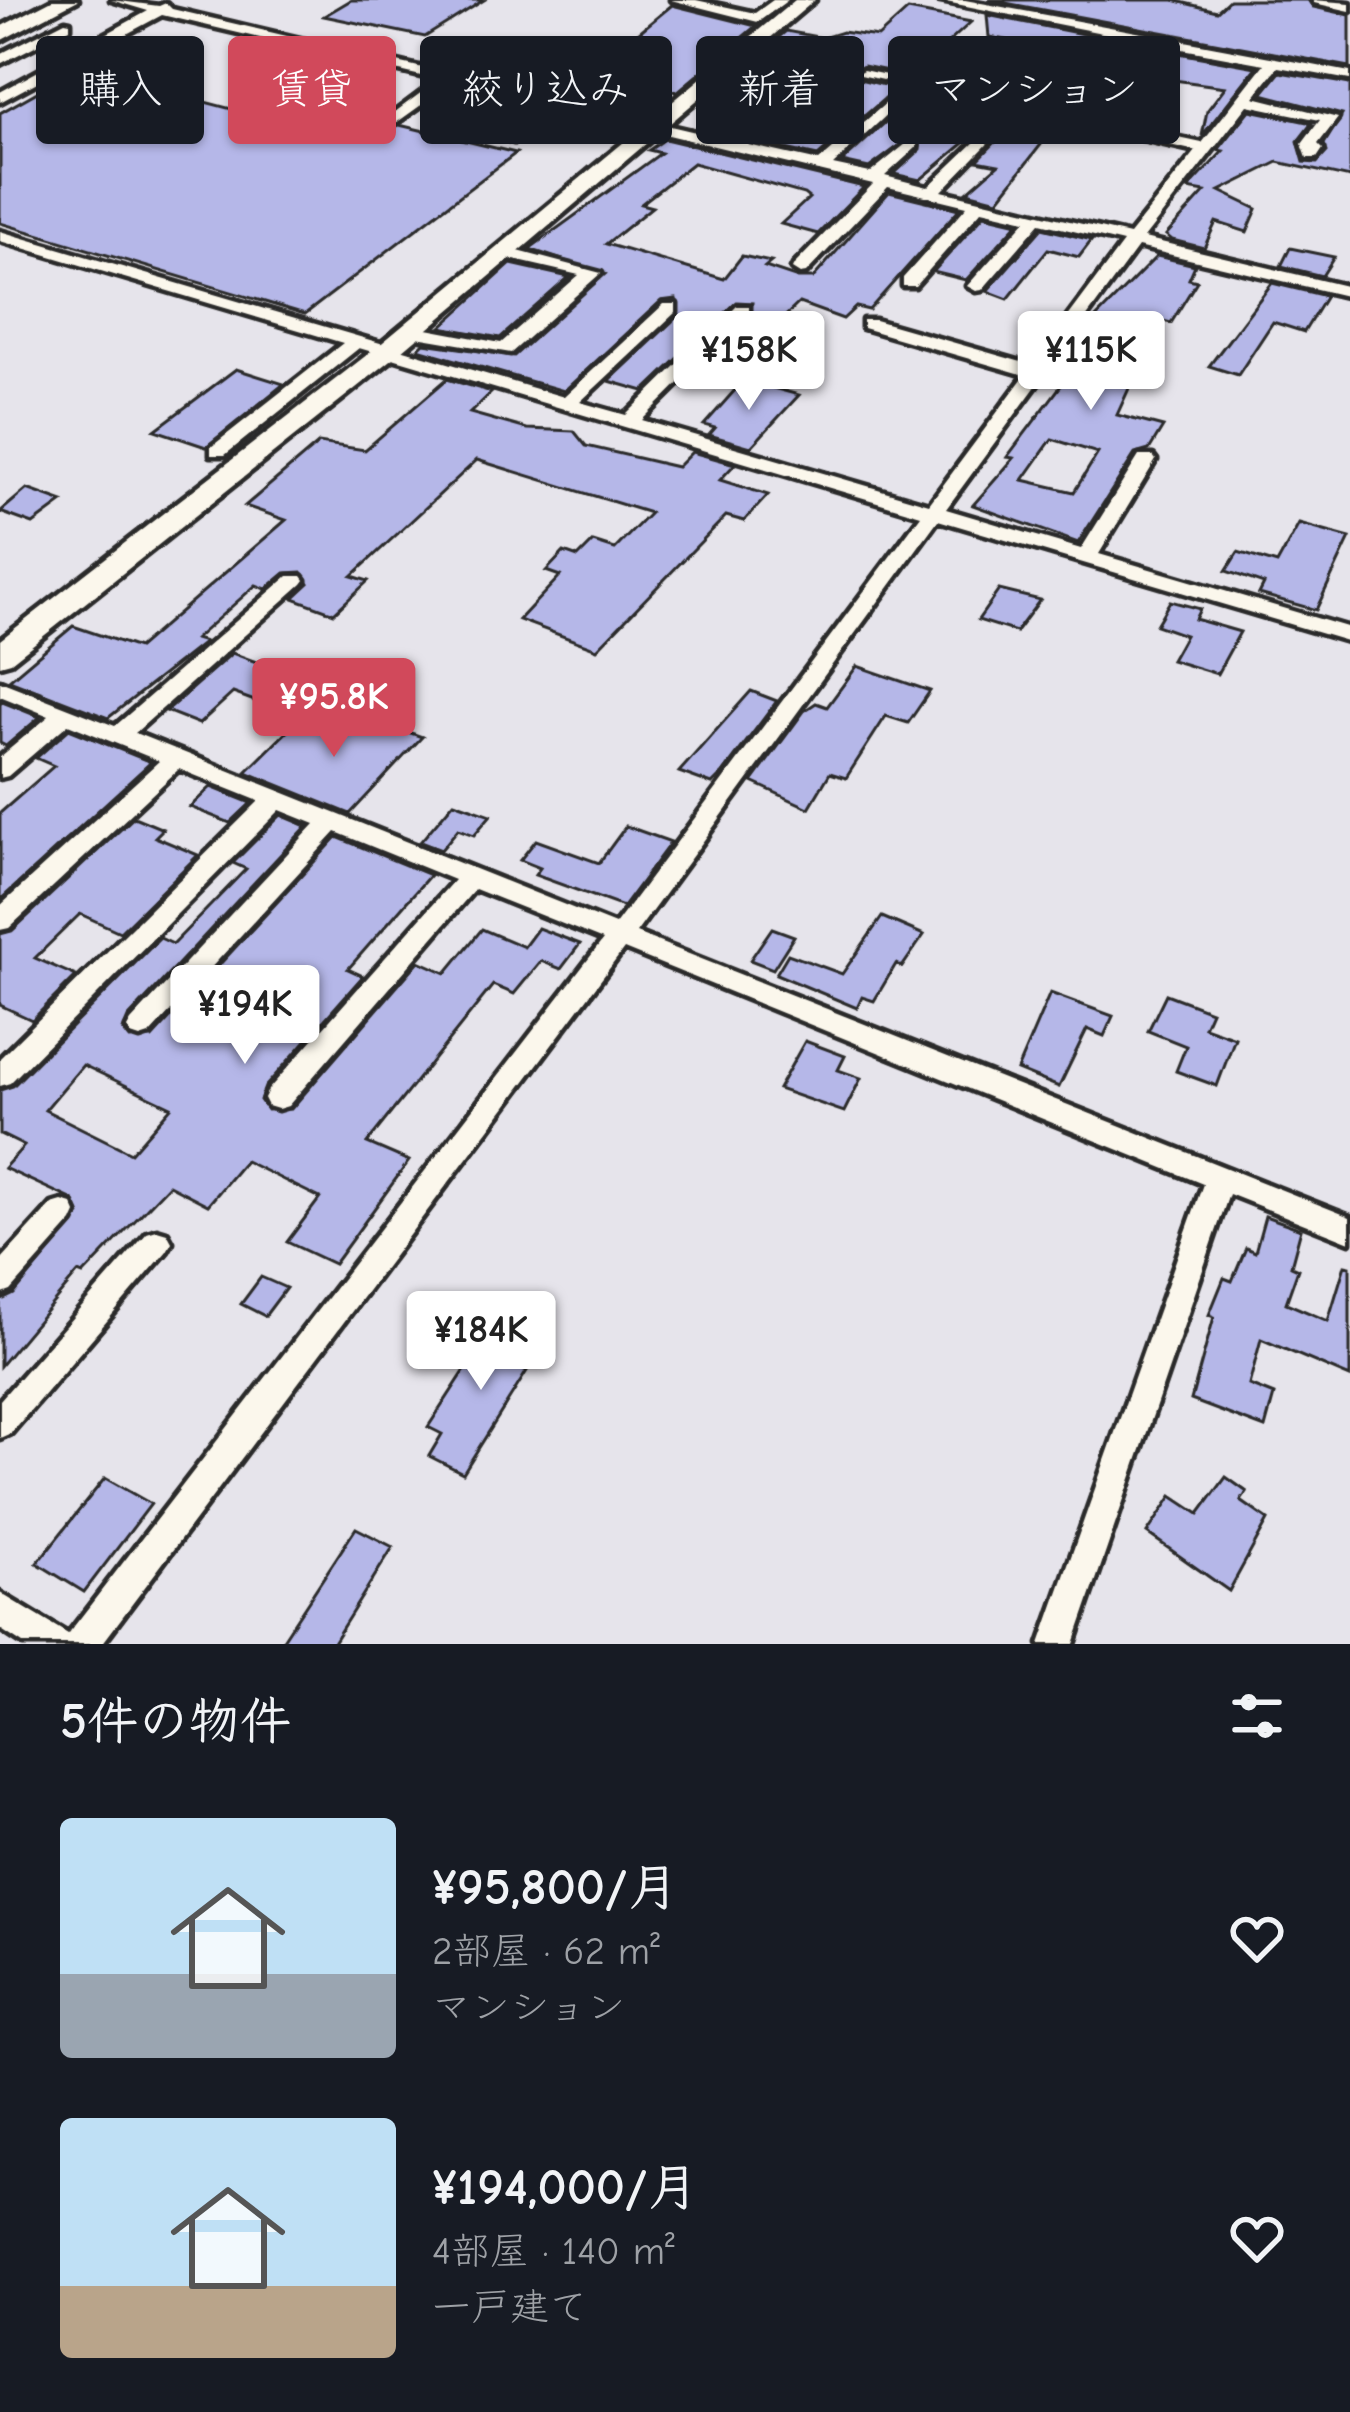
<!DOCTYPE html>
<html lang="ja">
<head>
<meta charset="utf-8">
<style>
	body { margin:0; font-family:"Comic Neue","Klee One",sans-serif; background:#242831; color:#f1f3f6; height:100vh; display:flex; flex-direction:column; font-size:45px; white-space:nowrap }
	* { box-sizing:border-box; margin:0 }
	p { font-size:39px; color:#9ea1a6 }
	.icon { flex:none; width:66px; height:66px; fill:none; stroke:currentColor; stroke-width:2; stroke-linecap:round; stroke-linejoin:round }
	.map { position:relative; height:1644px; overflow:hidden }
	.sheet { display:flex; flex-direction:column; background:#171b24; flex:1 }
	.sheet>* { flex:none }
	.top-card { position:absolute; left:36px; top:36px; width:1278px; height:108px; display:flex; gap:24px }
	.price { position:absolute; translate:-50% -102px; padding:0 27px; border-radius:12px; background:#fff; color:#222; font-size:39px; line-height:78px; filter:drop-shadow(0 3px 6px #0008) }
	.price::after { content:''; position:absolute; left:50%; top:72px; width:36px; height:27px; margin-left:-18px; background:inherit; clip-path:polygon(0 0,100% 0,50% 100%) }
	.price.active { background:#d1495b; color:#fff }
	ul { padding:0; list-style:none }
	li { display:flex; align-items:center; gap:36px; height:300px; padding:0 60px }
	li span { display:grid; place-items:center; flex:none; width:336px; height:240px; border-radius:12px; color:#555 }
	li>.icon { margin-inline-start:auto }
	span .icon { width:144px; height:144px; fill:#fffc; stroke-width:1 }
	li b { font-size:51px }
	h2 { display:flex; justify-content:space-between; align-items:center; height:144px; padding:0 60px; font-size:51px }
	.pill { padding:0 42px; border-radius:12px; background:#171b24; box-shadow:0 3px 9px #0004; font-size:42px; line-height:108px }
	.pill.active { background:#d1495b; color:#fff }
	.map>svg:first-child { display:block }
	.building { fill:#b5b7e8; stroke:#2b2b2b; stroke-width:3; fill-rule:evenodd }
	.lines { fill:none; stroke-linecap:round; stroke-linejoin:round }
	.minor-casing { stroke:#2b2b2b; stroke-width:9 }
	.tertiary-casing { stroke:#2b2b2b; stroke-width:9 }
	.secondary-casing { stroke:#2b2b2b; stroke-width:9 }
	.minor { fill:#fbf7ec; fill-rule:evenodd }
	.tertiary { fill:#fbf7ec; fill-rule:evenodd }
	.secondary { fill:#fbf7ec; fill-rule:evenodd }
</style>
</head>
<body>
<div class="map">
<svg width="1350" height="1644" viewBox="0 0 1350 1644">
	<rect width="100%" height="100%" fill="#e6e4eb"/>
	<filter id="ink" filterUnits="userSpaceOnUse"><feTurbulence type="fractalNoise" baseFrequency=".00833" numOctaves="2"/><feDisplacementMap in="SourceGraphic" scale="24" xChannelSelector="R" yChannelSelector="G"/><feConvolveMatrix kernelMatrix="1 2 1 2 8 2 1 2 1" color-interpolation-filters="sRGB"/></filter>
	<g filter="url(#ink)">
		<g class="building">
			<path d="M 351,0 L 484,0 L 425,37 L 324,16 Z"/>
			<path d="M 989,0 L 1173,0 L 1217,11 L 1229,0 L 1308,0 L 1313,7 L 1350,15 L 1350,67 Z"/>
			<path d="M 672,5 L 756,26 L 677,92 L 664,88 L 642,106 L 618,100 L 607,107 L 507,83 L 573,36 L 621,47 Z"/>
			<path d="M 908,10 L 971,22 L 923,66 L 932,68 L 921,78 L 864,66 L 854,70 L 855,78 L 897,88 L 818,156 L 758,143 L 785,119 L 783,106 L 774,105 L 733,136 L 703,129 L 727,108 L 703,101 L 786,31 L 823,38 L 842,32 L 878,37 Z"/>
			<path d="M 987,15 L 1128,43 L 1105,69 L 1116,80 L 1151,48 L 1256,67 L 1202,136 L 1207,111 L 1225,87 L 1152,77 L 1140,94 L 1031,70 L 1055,49 L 989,37 Z"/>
			<path d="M 1280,72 L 1350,84 L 1350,178 L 1278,162 L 1220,191 L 1257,209 L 1247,232 L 1216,222 L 1204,248 L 1172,240 L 1166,235 L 1205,192 L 1188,189 L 1223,151 L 1218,150 L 1250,110 L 1312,123 L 1298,141 L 1304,162 L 1317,163 L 1327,152 L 1324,144 L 1342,115 L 1262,94 Z"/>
			<path d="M 71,73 L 109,77 L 335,136 L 360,122 L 387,122 L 516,153 L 305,314 L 0,223 L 0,113 Z"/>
			<path d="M 899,110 L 961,121 L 988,123 L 920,180 L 894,174 L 920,150 L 921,138 L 914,135 L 869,168 L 842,162 Z"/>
			<path d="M 1011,114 L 1057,124 L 998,200 L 967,192 L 998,165 L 977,161 L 1011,126 Z"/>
			<path d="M 665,139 L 864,187 L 818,234 L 781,224 L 809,198 L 804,194 L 693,163 L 641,204 L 652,207 L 606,244 L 724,279 L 742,256 L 771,262 L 765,267 L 798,278 L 813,278 L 889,192 L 959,209 L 869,310 L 856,307 L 843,319 L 799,303 L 774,327 L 750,320 L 752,303 L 737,302 L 644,391 L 609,381 L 679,315 L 676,299 L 661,301 L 564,391 L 418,349 L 424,343 L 514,356 L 605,274 L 529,249 L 661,153 L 649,150 Z"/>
			<path d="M 984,215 L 1018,223 L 966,280 L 933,272 Z"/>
			<path d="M 1042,228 L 1092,240 L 1079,257 L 1048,249 L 1008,299 L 987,291 Z"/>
			<path d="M 1290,248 L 1334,257 L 1322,276 L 1281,266 Z"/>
			<path d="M 1157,256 L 1195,265 L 1189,279 L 1197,281 L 1171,323 L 1159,320 L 1151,364 L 1141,362 L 1117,415 L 1163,427 L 1149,450 L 1135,454 L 1078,543 L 973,505 L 1014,458 L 1007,457 L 1069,375 L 1060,373 L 1086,328 ZM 1052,439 L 1098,453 L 1074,492 L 1023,480 Z"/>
			<path d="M 511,264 L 569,277 L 500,338 L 441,327 Z"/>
			<path d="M 1272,283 L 1326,296 L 1304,332 L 1273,322 L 1238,375 L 1209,366 Z"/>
			<path d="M 236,369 L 284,384 L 206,447 L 155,430 Z"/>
			<path d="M 447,379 L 492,392 L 470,413 L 527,429 L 574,431 L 586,446 L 677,467 L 692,452 L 735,464 L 720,480 L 768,495 L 744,521 L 726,516 L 597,649 L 519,620 L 560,576 L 546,571 L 564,552 L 578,557 L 593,542 L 615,549 L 650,513 L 477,460 L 352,576 L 368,581 L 334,613 L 293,598 L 309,583 L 302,572 L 285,573 L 266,589 L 256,585 L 195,639 L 205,642 L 108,718 L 9,680 L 73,626 L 138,648 L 286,520 L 245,506 L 319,443 L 365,450 Z"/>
			<path d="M 744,380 L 799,395 L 751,447 L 709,435 L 715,428 L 704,425 Z"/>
			<path d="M 27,489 L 63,502 L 33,524 L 0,512 Z"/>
			<path d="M 1299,524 L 1350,538 L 1316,610 L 1259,594 L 1264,584 L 1226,571 L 1238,552 L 1277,564 Z"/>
			<path d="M 999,590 L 1040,600 L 1016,632 L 978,620 Z"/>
			<path d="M 1170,601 L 1200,609 L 1195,619 L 1240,632 L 1217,674 L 1171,660 L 1185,635 L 1156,625 Z"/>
			<path d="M 232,653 L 286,673 L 291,668 L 322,680 L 287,713 L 233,693 L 199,724 L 166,711 Z"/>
			<path d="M 857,666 L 930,691 L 908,723 L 886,716 L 846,778 L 830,773 L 809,808 L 752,782 L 804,711 L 816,703 L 827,707 Z"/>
			<path d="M 751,691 L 777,701 L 723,773 L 712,784 L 679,772 Z"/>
			<path d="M 0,701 L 40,717 L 6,746 L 0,743 Z"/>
			<path d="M 307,712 L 362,733 L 375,720 L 422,737 L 350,814 L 246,772 Z"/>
			<path d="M 69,729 L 151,762 L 0,900 L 0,813 L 54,766 L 36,758 Z"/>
			<path d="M 211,787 L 251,803 L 230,823 L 190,807 Z"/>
			<path d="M 454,802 L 491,815 L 474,835 L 458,829 L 441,850 L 420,842 Z"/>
			<path d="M 281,815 L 307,826 L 128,1018 L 123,1030 L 130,1039 L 152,1038 L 337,837 L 430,875 L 348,969 L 363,976 L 265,1087 L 260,1100 L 267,1110 L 291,1109 L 419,961 L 446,973 L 482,929 L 524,947 L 538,928 L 580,944 L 561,969 L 541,961 L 514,994 L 493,985 L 367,1143 L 409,1161 L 334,1264 L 287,1242 L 320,1198 L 245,1161 L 208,1205 L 169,1185 L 83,1275 L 78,1273 L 0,1366 L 0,1301 L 14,1294 L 80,1215 L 73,1200 L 4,1168 L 24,1146 L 0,1134 L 0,1090 L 13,1086 L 160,938 L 173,944 L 246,869 L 233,863 ZM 83,1065 L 171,1107 L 131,1153 L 45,1110 Z"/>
			<path d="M 134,817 L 163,829 L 155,837 L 198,855 L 120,932 L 80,914 L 35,958 L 76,976 L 32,1020 L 0,1005 L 0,934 L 12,931 Z"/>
			<path d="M 626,826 L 671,842 L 623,907 L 535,875 L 540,868 L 520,860 L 536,840 L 599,863 Z"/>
			<path d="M 882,917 L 924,935 L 902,967 L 896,964 L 874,1001 L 862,997 L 857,1008 L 776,974 L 788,954 L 842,974 Z"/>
			<path d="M 772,928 L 794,936 L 773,969 L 750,960 Z"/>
			<path d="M 1050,993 L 1113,1016 L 1104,1036 L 1087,1029 L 1059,1087 L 1017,1070 Z"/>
			<path d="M 1166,994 L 1211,1011 L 1204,1027 L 1235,1038 L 1217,1086 L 1176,1071 L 1186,1046 L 1148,1031 Z"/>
			<path d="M 805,1041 L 845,1056 L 838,1070 L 861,1078 L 844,1112 L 778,1089 Z"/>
			<path d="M 1265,1216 L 1301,1229 L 1291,1266 L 1298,1269 L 1286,1303 L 1328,1321 L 1345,1265 L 1350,1266 L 1350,1377 L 1261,1339 L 1249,1385 L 1274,1395 L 1265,1428 L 1191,1400 L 1214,1317 L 1209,1315 L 1224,1278 L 1232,1281 L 1246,1248 L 1255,1252 Z"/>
			<path d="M 261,1277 L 286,1288 L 265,1316 L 241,1304 Z"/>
			<path d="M 505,1309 L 538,1324 L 512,1364 L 527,1371 L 463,1473 L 429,1456 L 442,1434 L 428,1427 Z"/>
			<path d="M 1226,1477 L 1247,1492 L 1241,1501 L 1268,1520 L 1229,1591 L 1147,1533 L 1172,1496 L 1199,1514 Z"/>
			<path d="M 105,1478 L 151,1504 L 84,1592 L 37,1563 Z"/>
			<path d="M 356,1528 L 393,1547 L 332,1644 L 280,1644 Z"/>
		</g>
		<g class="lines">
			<defs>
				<g id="minor">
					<path d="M 111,0 L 159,6 L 166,3 L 172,9 L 734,141 L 777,109 L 782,110 L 782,116 L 748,145 L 819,161 L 901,90 L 908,94 L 906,97 L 833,165 L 870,173 L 912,139 L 917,141 L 917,147 L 885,176 L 928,187 L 1003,115 L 1008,117 L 1008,123 L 942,191 L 1129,235 L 1196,151 L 856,74 L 863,70 L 1202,143 L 1264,64 L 1150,43 L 1115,76 L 1108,72 L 1137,40 L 936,0 L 965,0 L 1350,72 L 1350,80 L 1278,67 L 1254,97 L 1338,118 L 1318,144 L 1323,149 L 1317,158 L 1307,158 L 1302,144 L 1320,120 L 1248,105 L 1144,238 L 1350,287 L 1350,297 L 1138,247 L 946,509 L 1081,549 L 1139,456 L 1153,456 L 1156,460 L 1099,554 L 1350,628 L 1350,642 L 938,520 L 636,933 L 1350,1217 L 1350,1242 L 1229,1194 L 1074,1644 L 1040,1644 L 1203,1184 L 624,949 L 102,1644 L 23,1644 L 0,1629 L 0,1593 L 68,1634 L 603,940 L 475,889 L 288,1106 L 278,1109 L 268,1106 L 264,1098 L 268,1090 L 454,880 L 336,832 L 149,1035 L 140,1038 L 131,1035 L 127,1028 L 131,1021 L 315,824 L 280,810 L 10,1083 L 0,1086 L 0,1058 L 259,801 L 179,769 L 9,928 L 0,930 L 0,906 L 159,761 L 68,724 L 8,776 L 0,778 L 0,757 L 49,716 L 0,696 L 0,681 L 115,726 L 288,576 L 302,576 L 305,580 L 302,584 L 135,733 L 615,925 L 921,515 L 359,348 L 225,455 L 211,455 L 211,447 L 343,343 L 0,241 L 0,231 L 564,397 L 664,304 L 676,304 L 676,312 L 580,402 L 626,415 L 737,306 L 749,306 L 749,314 L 642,420 L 929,504 L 1025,375 L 863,328 L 863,320 L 875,320 L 1032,365 L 1123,243 L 1040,223 L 982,290 L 976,291 L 967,286 L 1026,220 L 982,210 L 915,286 L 903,286 L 903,278 L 967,206 L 888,187 L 806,273 L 800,274 L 792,269 L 794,265 L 873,184 L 560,109 L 514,142 L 509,140 L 509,134 L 546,106 L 452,83 L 396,123 L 391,121 L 391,115 L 438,80 L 162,15 L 0,102 L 0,92 L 148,11 Z"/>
					<path d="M 671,0 L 696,0 L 755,13 L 773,0 L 788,0 L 758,22 Z"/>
					<path d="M 1312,0 L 1350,3 L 1350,11 L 1314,3 Z"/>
					<path d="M 65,21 L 70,22 L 70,28 L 0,64 L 0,54 Z"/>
					<path d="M 503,247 L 601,273 L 511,353 L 405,335 L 405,327 L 411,326 L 501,343 L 579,275 L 497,256 L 497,248 Z"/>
					<path d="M 62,1201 L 72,1204 L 76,1213 L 72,1222 L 11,1291 L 0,1295 L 0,1261 L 52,1204 Z"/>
					<path d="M 157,1230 L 167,1233 L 172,1242 L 167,1251 L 11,1433 L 0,1438 L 0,1400 L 147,1233 Z"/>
				</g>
				<path id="tertiary" d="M 795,0 L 815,0 L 395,357 L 11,662 L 0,665 L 0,640 L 377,347 Z"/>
				<path id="secondary" d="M 52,0 L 78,0 L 0,41 L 0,27 Z"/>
			</defs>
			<use href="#minor" class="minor-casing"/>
			<use href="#tertiary" class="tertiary-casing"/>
			<use href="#secondary" class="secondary-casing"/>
			<use href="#minor" class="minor"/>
			<use href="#tertiary" class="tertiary"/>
			<use href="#secondary" class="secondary"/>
		</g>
	</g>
</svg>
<b class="price" style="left:749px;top:413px">¥158K</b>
<b class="price" style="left:1091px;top:413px">¥115K</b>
<b class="price active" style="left:334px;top:760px">¥95.8K</b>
<b class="price" style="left:245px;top:1067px">¥194K</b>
<b class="price" style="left:481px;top:1393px">¥184K</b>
<div class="top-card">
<a class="pill">購入</a>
<a class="pill active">賃貸</a>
<a class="pill">絞り込み</a>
<a class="pill">新着</a>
<a class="pill">マンション</a>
</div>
</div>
<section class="sheet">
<h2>5件の物件<svg class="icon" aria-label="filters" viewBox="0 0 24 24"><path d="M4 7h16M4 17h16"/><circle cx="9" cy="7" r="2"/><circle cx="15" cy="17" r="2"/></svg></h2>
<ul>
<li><span style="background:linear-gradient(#bfe0f5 65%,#9aa5b1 0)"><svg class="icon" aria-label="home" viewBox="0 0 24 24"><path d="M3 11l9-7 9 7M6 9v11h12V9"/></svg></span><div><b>¥95,800/月</b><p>2部屋 · 62 m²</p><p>マンション</p></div><svg class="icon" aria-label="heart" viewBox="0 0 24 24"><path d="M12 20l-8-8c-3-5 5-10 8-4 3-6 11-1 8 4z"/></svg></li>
<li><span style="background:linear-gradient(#bfe0f5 70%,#b9a48a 0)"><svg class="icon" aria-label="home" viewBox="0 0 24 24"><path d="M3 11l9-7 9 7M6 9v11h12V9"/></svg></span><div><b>¥194,000/月</b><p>4部屋 · 140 m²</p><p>一戸建て</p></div><svg class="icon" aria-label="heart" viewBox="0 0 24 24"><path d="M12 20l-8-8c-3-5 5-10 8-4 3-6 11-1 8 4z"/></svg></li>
</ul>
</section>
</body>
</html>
